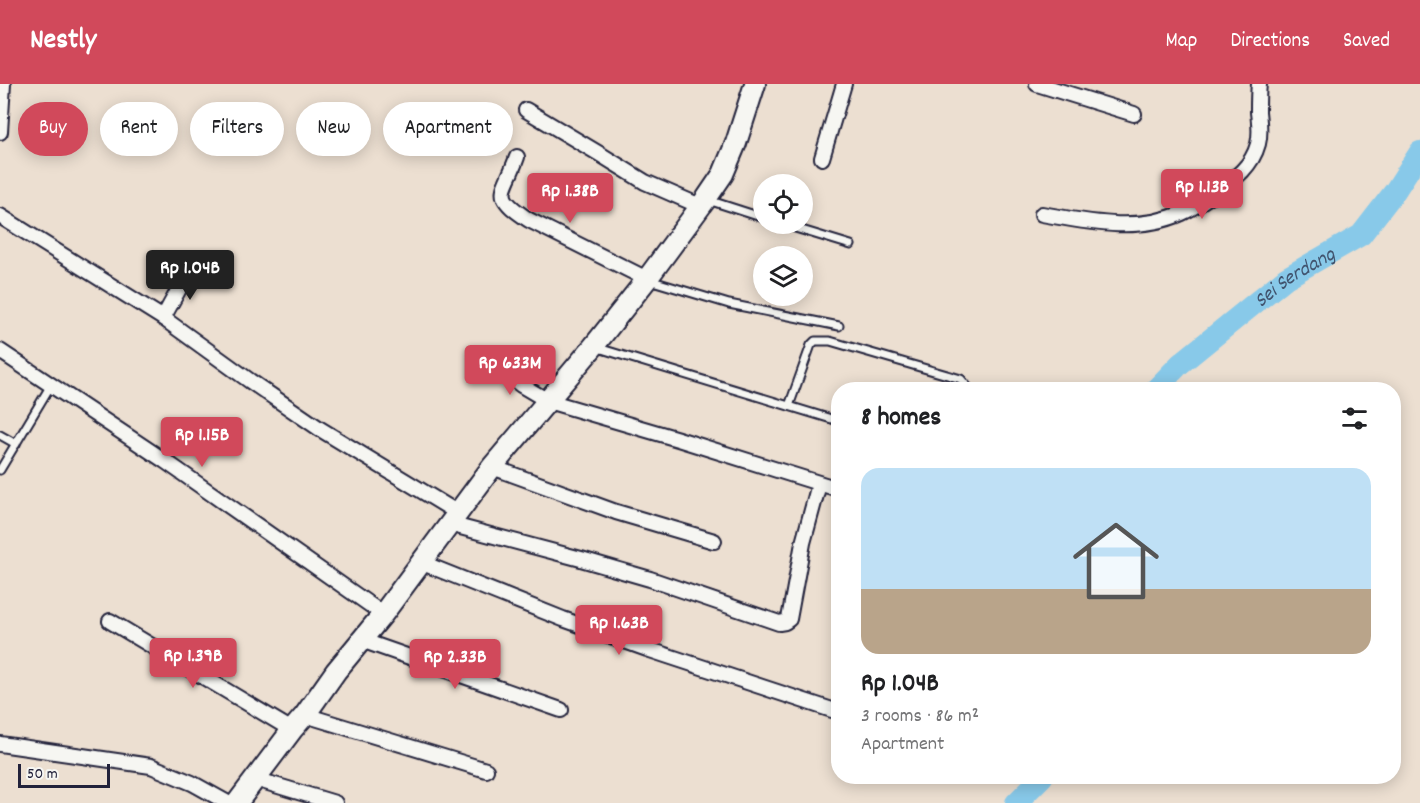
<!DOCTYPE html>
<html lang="en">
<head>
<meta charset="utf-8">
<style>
	body { margin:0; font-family:Dekko,sans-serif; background:#f2f2f2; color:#202124; height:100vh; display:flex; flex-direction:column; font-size:22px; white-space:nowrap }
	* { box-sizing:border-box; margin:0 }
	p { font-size:20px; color:#757577 }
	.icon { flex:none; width:33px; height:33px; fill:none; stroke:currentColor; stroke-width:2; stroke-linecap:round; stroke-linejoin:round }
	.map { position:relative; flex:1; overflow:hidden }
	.sheet { position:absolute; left:831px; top:298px; width:570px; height:402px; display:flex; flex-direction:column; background:#fff; border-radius:24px; box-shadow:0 3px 15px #0003 }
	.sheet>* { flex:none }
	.top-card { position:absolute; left:18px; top:18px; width:570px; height:54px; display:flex; gap:12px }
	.tools { position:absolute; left:753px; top:90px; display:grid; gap:12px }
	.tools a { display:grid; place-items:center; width:60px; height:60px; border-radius:50%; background:#fff; box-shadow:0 3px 15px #0003; font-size:30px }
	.scale { position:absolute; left:18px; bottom:15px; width:92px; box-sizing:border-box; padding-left:6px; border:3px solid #22223b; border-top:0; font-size:16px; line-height:21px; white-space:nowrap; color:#22223b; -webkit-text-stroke:4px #f6f6f2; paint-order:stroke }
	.price { position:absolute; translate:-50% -51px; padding:0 14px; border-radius:6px; background:#d1495b; color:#fff; font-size:20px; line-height:39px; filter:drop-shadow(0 2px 3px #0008) }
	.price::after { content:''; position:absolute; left:50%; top:36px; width:18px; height:14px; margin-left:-9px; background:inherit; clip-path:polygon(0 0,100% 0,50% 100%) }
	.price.current { background:#222; color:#fff }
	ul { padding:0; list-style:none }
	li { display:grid; align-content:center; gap:12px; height:318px; padding:0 30px }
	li+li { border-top:2px solid #e0e0e0 }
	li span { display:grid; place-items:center; height:186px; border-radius:18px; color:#555 }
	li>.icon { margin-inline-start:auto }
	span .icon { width:108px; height:108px; fill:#fffc; stroke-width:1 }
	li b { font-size:26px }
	h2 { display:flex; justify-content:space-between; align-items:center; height:72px; padding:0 30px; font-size:26px }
	.pill { padding:0 21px; border-radius:27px; background:#fff; box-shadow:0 3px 15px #0003; font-size:21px; line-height:54px }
	.pill.current { background:#d1495b; color:#fff }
	header { display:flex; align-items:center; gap:36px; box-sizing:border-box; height:84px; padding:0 30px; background:#d1495b; color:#fff }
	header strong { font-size:28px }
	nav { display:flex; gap:33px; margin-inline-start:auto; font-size:21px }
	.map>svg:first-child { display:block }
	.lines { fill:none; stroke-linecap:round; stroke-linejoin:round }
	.river { stroke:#88c9e9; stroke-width:22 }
	.service-casing { stroke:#22223b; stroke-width:11 }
	.minor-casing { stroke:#22223b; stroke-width:18 }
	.secondary-casing { stroke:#22223b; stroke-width:24 }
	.service { stroke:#f6f6f2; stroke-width:7 }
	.minor { stroke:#f6f6f2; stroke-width:14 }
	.secondary { stroke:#f6f6f2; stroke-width:20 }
	.labels { text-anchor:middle; stroke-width:5; stroke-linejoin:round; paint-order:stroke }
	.water-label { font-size:21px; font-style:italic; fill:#41546f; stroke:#f6f6f2 }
</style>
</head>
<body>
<header>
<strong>Nestly</strong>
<nav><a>Map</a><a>Directions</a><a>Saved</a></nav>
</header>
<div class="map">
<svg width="1420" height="719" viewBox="0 0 1420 719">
	<rect width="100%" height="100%" fill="#ecdfd1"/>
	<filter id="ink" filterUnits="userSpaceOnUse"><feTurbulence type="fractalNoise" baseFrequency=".0167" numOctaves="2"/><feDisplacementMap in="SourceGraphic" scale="12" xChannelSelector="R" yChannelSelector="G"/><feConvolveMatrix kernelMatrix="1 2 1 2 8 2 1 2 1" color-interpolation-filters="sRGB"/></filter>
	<g filter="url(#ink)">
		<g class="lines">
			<g class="river">
				<path id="s1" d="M 1155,306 L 1180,280 L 1286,194 L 1361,151 L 1395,107 L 1420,68"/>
				<path d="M 1016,719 L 1042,693"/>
			</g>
			<defs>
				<g id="service">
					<path d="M 708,116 L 764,134"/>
					<path d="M 782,140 L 851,161"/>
					<path d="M 649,196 L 729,220 L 839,242"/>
					<path d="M 595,263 L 838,337"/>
					<path d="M 789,322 L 811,261 L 815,257 L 830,257 L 961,295 L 970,306"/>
					<path d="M 0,351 L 16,360"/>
					<path d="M 0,386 L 51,301"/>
				</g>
				<g id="minor">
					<path d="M 1037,0 L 1134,30"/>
					<path d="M 526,26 L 598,69 L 645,98 L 700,122"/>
					<path d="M 0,48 L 3,0"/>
					<path d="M 517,73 C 504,110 490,110 529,136 L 647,195"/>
					<path d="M 822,74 L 844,0"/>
					<path d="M 1042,130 C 1088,138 1138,149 1182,129 C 1195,123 1206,115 1217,107 C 1236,94 1252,82 1258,60 C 1261,49 1259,38 1258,28 C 1258,18 1258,9 1259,0"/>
					<path d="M 0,132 L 163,234 L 250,297 L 320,345 L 458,429"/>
					<path d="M 163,234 L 190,185"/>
					<path d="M 0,267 L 165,377 L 383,530"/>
					<path d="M 492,278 L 521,301 L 548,317 L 678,355 L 838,405"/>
					<path d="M 492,383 L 616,428 L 714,457"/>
					<path d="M 449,440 L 581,475 L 650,495 L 779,539 L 785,538 L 789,535 L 803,459 L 819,400"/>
					<path d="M 420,478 L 563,535 L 647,565 L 832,626"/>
					<path d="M 110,537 L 292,646"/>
					<path d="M 361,556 L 561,626"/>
					<path d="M 305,631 L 486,686"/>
					<path d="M 0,660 L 151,682 L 192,699 L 228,719"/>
					<path d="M 255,695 L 335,719"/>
				</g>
				<path id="secondary" d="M 237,719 L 292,646 L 305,631 L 336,587 L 383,530 L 492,383 L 593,263 L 647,195 L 706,115 L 723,90 L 736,59 L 755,0"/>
			</defs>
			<use href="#service" class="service-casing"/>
			<use href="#minor" class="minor-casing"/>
			<use href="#secondary" class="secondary-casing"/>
			<use href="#service" class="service"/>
			<use href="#minor" class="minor"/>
			<use href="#secondary" class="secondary"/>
		</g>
	</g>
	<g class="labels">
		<g class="water-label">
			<text dy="7" stroke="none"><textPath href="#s1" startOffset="180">Sei Serdang</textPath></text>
		</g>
	</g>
</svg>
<div class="tools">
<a><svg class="icon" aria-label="locate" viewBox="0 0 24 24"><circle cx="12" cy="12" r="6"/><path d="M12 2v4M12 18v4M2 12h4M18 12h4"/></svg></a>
<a><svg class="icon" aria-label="layers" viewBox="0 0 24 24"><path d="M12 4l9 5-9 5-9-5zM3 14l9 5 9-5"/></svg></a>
</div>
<div class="scale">50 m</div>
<b class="price" style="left:1202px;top:136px">Rp 1.13B</b>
<b class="price" style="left:570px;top:140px">Rp 1.38B</b>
<b class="price current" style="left:190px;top:217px">Rp 1.04B</b>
<b class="price" style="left:510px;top:312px">Rp 633M</b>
<b class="price" style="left:202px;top:384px">Rp 1.15B</b>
<b class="price" style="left:619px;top:572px">Rp 1.63B</b>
<b class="price" style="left:193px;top:605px">Rp 1.39B</b>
<b class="price" style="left:455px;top:606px">Rp 2.33B</b>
<div class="top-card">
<a class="pill current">Buy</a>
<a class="pill">Rent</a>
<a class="pill">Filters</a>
<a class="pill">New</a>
<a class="pill">Apartment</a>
</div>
<section class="sheet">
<h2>8 homes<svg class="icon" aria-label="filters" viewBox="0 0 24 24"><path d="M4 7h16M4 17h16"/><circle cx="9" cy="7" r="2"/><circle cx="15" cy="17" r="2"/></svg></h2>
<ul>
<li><span style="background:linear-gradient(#bfe0f5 65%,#b9a48a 0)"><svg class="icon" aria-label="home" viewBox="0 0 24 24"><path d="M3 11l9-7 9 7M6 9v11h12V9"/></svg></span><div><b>Rp 1.04B</b><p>3 rooms · 86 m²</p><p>Apartment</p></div></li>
</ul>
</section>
</div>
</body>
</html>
